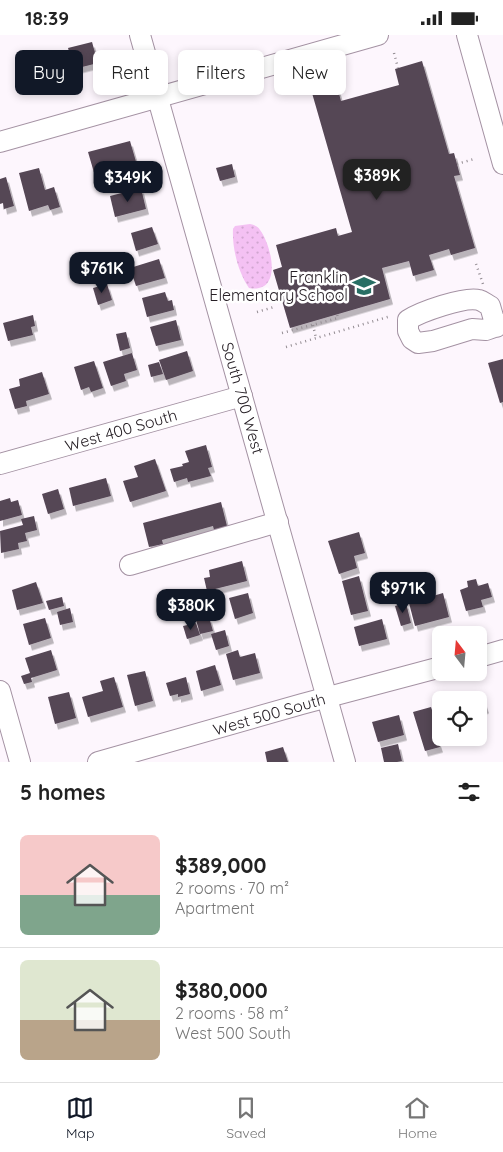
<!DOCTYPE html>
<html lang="en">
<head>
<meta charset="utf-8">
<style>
	body { margin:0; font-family:Quicksand,sans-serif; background:#f2f2f2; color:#222; height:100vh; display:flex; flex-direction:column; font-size:19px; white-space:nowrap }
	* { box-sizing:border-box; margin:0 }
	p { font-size:16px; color:#767676 }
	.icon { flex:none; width:28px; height:28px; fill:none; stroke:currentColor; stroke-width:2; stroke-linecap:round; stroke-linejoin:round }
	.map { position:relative; height:727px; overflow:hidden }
	.sheet { display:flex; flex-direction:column; background:#fff; flex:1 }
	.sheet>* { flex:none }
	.top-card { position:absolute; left:15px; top:15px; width:474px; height:45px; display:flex; gap:10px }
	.needle { width:32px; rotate:344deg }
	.tools { position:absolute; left:432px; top:591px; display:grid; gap:10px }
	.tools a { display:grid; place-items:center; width:55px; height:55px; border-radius:8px; background:#fff; box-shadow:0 2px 8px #0003; font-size:25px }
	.price { position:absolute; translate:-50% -42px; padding:0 11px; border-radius:10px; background:#111827; color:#fff; font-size:16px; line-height:32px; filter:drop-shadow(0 1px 2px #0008) }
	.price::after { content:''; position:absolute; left:50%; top:30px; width:15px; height:11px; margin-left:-8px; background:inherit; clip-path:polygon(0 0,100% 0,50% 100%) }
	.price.selected { background:#222; color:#fff }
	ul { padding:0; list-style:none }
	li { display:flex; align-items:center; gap:15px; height:125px; padding:0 20px }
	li+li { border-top:1px solid #e0e0e0 }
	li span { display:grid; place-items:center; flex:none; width:140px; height:100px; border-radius:8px; color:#555 }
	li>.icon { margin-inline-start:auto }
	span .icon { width:60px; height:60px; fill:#fffc; stroke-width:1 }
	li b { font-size:21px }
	h2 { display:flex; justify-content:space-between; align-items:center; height:60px; padding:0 20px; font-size:21px }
	.pill { padding:0 18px; border-radius:8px; background:#fff; box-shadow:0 2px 8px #0003; font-size:18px; line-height:45px }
	.pill.selected { background:#111827; color:#fff }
	.status { display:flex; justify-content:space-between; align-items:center; height:35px; padding:0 25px; background:#fff; direction:ltr }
	.status svg { height:14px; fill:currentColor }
	.menu { display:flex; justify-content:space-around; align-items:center; height:70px; border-top:1px solid #e0e0e0; background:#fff; font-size:14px; color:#767676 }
	.menu a { display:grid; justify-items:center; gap:2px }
	.menu .selected { color:#111827 }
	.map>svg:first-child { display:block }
	.park { fill:url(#park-dots) }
	.building { fill:#554655; filter:url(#shadow) }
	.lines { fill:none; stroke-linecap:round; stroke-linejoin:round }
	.minor-casing { stroke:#a492a3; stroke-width:22 }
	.path { stroke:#938c92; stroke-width:2.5; stroke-dasharray:1 4; stroke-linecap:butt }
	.minor { stroke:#fff; stroke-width:20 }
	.labels { text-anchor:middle; stroke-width:5; stroke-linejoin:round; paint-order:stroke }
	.poi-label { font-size:16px; fill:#272026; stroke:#fff; text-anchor:end }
	.street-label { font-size:16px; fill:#272026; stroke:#fff }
</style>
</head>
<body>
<div class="status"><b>18:39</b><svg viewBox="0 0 49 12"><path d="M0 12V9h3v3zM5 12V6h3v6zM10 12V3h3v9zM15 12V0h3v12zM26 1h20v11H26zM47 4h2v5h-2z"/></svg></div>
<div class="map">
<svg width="503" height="727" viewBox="0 0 503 727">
	<defs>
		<pattern id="park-dots" width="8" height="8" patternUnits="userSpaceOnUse" patternTransform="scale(1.25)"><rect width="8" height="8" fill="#f4c1f3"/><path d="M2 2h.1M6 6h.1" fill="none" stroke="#d1a6d0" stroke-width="1.8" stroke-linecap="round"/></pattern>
		<filter id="shadow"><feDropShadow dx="3" dy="5.5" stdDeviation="0" flood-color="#0004"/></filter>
	</defs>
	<rect width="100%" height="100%" fill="#fdf6fd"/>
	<path class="park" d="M 250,189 C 254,190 258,191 260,195 C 272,211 283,259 249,253 C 238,237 232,213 233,194 L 235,191 Z"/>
	<g class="building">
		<path d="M 92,7 L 98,28 L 74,34 L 68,13 Z"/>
		<path d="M 37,22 L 43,45 L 21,51 L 15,27 Z"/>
		<path d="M 422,26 L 449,119 L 454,118 L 460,140 L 454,141 L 475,213 L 451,220 L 449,214 L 429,220 L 434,235 L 413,241 L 409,226 L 382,233 L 390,264 L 290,293 L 273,235 L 282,232 L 276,210 L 336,193 L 338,201 L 352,197 L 312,58 L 337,51 L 341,66 L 399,50 L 395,34 Z"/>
		<path d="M 130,106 L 137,130 L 95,141 L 88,117 Z"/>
		<path d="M 232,129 L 235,142 L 220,146 L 216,133 Z"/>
		<path d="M 39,133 L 45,155 L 54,152 L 60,172 L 50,175 L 48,170 L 29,176 L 19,138 Z"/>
		<path d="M 6,142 L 14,171 L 4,174 L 3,168 L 0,169 L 0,144 Z"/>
		<path d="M 141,153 L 146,174 L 115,182 L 110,161 Z"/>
		<path d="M 152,192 L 158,209 L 136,216 L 131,198 Z"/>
		<path d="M 159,224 L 165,243 L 136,251 L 130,233 Z"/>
		<path d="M 107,249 L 112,265 L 98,270 L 93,253 Z"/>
		<path d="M 165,257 L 168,266 L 172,265 L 174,275 L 147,282 L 142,263 Z"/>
		<path d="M 33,280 L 35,291 L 31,292 L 33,300 L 8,306 L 3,288 Z"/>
		<path d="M 176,285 L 181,305 L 156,311 L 150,292 Z"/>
		<path d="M 126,297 L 130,313 L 120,316 L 116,299 Z"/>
		<path d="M 187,316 L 193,336 L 166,345 L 159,325 Z"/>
		<path d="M 132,318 L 137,335 L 124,339 L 126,346 L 111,351 L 103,327 Z"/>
		<path d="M 503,324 L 503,367 L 500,368 L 488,328 Z"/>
		<path d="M 94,326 L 103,353 L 91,357 L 89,352 L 81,355 L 74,332 Z"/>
		<path d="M 159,327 L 163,339 L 151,342 L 148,330 Z"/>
		<path d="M 42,337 L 49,359 L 26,366 L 27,371 L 15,374 L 9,354 L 20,351 L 19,344 Z"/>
		<path d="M 206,410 L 212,432 L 208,433 L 211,441 L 188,447 L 187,443 L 174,447 L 170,434 L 183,431 L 182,429 L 189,427 L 185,416 Z"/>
		<path d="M 155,424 L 166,456 L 130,467 L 123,446 L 138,442 L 134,431 Z"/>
		<path d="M 106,443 L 111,461 L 73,471 L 69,453 Z"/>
		<path d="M 58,454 L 64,474 L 48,479 L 42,459 Z"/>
		<path d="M 10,463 L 11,467 L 18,465 L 22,480 L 0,486 L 0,466 Z"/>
		<path d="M 221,467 L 227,491 L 214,495 L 213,491 L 162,505 L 163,509 L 149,512 L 143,488 Z"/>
		<path d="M 34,481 L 37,495 L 25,498 L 27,506 L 18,508 L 19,514 L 1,518 L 0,496 L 23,490 L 21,484 Z"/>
		<path d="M 359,497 L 365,518 L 354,521 L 357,533 L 339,539 L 328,506 Z"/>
		<path d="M 242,526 L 247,546 L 207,556 L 204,543 L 210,542 L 209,535 Z"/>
		<path d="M 359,541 L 368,576 L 351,580 L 342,546 Z"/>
		<path d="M 476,544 L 478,551 L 488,548 L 492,562 L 481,565 L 483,572 L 466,576 L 460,555 L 468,552 L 467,546 Z"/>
		<path d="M 36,547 L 43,568 L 17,575 L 12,555 Z"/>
		<path d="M 248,558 L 253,578 L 235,584 L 229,563 Z"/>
		<path d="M 443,558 L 449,582 L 415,591 L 409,568 Z"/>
		<path d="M 62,562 L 64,571 L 49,575 L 46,566 Z"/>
		<path d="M 406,568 L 411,588 L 401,591 L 395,571 Z"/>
		<path d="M 70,573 L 73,587 L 60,590 L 57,577 Z"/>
		<path d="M 209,582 L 213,596 L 200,599 L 196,585 Z"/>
		<path d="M 45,583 L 51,603 L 29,610 L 23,589 Z"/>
		<path d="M 382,584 L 387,604 L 359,611 L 354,592 Z"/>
		<path d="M 196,588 L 200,600 L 187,604 L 183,591 Z"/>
		<path d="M 225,595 L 229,611 L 216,615 L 211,599 Z"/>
		<path d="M 51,615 L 57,635 L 31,643 L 32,647 L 24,649 L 21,641 L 30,638 L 25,623 Z"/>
		<path d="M 238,615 L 240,622 L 255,618 L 260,638 L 233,645 L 226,619 Z"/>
		<path d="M 215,630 L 221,650 L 201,656 L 196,636 Z"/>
		<path d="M 145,636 L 153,666 L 135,671 L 127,640 Z"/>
		<path d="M 114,642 L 123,672 L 88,682 L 82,662 L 103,656 L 100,646 Z"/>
		<path d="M 186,642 L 190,659 L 178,662 L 178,659 L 170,661 L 166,648 Z"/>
		<path d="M 69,657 L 76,683 L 55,689 L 48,662 Z"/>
		<path d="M 474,659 L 475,662 L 482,660 L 486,673 L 479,675 L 479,665 L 454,665 Z"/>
		<path d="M 431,672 L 440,699 L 436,700 L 440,712 L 425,716 L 413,677 Z"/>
		<path d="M 399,680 L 404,700 L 378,707 L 372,687 Z"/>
		<path d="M 398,709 L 402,726 L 397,727 L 384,727 L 381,713 Z"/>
		<path d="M 283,712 L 288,727 L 267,727 L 265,717 Z"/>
	</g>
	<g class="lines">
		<defs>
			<g id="minor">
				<path d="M 140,0 L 345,727"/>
				<path d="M 467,0 L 503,129"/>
				<path d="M 0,107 L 378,0"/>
				<path d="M 496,292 L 490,271 C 486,269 483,266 479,265 C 465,261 420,277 408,285 L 408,296 L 412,304 L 418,308 L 433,306 L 472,294 L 486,295 L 503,289"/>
				<path d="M 0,429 L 242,361"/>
				<path d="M 130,530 L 278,487"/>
				<path d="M 479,622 L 503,615"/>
				<path d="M 0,656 L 20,727"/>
				<path d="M 98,727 L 302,669 L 441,632"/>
			</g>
		</defs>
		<use href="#minor" class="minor-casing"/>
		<g class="path">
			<path d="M 394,18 L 398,33"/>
			<path d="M 328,36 L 333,52"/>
			<path d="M 457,129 L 474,124"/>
			<path d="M 476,229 L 483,249"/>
			<path d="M 257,277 L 274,272"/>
			<path d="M 313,290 L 316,303"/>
			<path d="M 282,298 L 338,283 L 337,279"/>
			<path d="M 286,312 L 391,281"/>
		</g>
		<use href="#minor" class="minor"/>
	</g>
	<defs>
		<symbol id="school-bare" viewBox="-9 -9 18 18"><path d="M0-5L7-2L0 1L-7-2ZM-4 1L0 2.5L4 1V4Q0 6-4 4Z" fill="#286f64" stroke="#fff" stroke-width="2.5" paint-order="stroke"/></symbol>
	</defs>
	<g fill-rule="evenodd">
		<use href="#school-bare" x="348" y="235" width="32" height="32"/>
	</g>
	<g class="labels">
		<g class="poi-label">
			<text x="348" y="248">Franklin<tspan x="348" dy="18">Elementary School</tspan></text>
		</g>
		<g class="street-label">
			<text transform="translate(243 363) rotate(74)" y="6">South 700 West</text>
			<text transform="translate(121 395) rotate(-16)" y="6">West 400 South</text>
			<text transform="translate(269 679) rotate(-16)" y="6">West 500 South</text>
		</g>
	</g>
</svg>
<div class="tools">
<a><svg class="needle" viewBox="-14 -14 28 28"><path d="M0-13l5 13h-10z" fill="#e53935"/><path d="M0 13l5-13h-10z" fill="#767676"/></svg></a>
<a><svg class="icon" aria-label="locate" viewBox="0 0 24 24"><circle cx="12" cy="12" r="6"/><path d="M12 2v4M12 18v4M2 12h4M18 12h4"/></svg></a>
</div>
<b class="price selected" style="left:377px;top:166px">$389K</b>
<b class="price" style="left:128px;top:168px">$349K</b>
<b class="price" style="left:102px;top:259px">$761K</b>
<b class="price" style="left:403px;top:579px">$971K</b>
<b class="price" style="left:191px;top:596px">$380K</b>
<div class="top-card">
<a class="pill selected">Buy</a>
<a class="pill">Rent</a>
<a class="pill">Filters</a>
<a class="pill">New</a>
</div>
</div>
<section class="sheet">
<h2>5 homes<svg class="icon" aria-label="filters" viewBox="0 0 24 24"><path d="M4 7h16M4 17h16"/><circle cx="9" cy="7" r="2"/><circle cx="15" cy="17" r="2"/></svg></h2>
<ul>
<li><span style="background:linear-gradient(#f6c9c9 60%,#7fa58c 0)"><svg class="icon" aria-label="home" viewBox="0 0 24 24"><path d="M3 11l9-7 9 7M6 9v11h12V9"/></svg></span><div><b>$389,000</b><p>2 rooms · 70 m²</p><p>Apartment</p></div></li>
<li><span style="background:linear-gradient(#dfe7d0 60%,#b9a48a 0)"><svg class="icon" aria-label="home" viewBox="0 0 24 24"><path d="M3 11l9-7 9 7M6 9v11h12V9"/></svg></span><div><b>$380,000</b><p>2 rooms · 58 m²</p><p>West 500 South</p></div></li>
</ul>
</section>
<nav class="menu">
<a class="selected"><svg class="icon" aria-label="map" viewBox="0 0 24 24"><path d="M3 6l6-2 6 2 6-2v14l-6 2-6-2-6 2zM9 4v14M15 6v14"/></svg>Map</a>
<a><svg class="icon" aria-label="saved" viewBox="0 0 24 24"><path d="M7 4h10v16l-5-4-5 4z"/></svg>Saved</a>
<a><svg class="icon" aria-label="home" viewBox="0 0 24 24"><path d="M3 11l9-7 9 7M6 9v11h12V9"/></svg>Home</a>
</nav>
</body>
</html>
